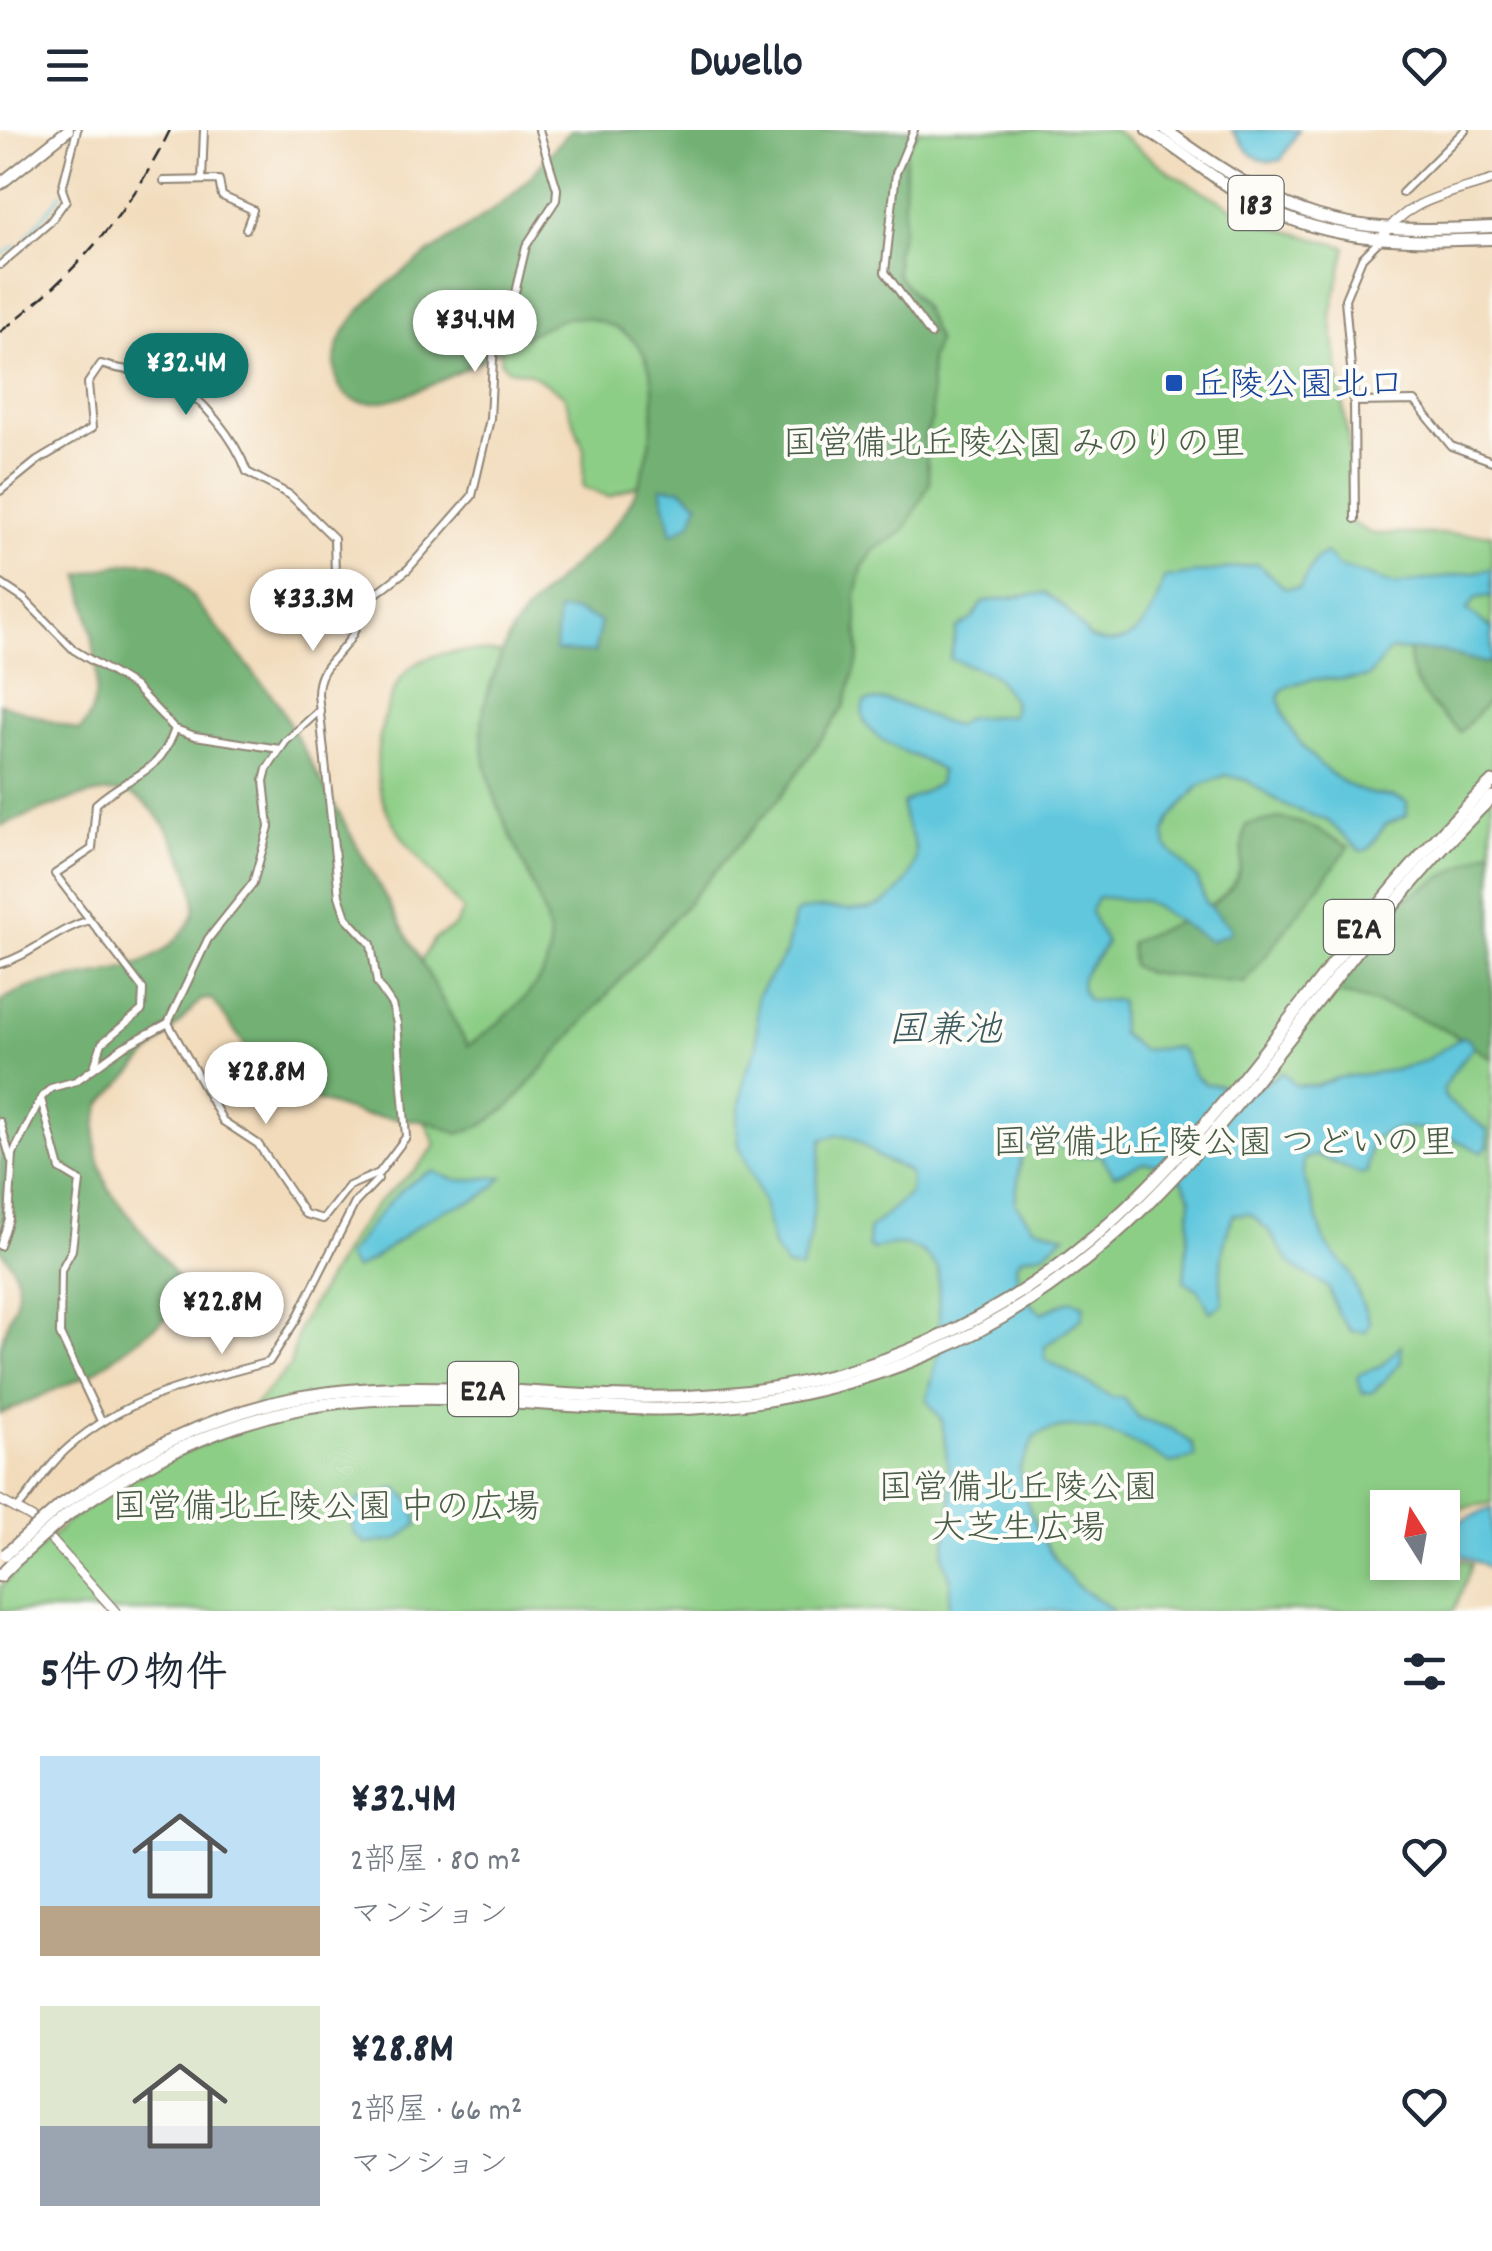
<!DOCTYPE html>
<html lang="ja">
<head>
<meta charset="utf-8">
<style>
	body { margin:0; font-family:Dekko,"Klee One",sans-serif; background:#f6f6f7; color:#1f2937; height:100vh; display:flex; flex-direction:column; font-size:38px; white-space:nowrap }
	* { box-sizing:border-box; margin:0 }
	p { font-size:32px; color:#747a83 }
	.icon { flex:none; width:55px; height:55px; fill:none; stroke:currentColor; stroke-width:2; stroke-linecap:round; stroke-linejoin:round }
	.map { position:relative; height:1481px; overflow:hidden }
	.sheet { display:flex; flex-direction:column; background:#fff; flex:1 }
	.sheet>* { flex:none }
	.needle { width:65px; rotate:349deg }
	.controls { position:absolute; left:1370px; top:1360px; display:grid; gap:20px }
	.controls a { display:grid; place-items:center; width:90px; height:90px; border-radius:0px; background:#fff; box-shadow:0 5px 15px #0003; font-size:50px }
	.price { position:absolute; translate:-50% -85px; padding:0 22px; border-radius:35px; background:#fff; color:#222; font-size:32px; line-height:65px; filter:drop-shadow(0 2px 5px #0008) }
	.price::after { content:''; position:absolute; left:50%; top:60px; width:30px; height:22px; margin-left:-15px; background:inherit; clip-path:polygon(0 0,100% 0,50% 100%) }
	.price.selected { background:#0f766e; color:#fff }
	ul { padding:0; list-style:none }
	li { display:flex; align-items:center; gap:30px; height:250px; padding:0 40px }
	li span { display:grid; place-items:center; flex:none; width:280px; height:200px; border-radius:0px; color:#555 }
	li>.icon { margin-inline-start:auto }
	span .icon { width:120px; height:120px; fill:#fffc; stroke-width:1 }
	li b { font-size:42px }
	h2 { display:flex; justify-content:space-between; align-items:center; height:120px; padding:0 40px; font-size:42px }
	header { display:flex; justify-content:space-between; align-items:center; height:130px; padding:0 40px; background:#fff; font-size:45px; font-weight:800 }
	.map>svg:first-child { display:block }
	.green { fill:#8dce86; stroke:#5c7c58; stroke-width:2.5 }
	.forest { fill:#72b173; stroke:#4e6e4f; stroke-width:2.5 }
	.water { fill:#60c7dd; stroke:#467984; stroke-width:2.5 }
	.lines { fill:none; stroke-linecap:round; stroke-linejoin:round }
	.stream { stroke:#60c7dd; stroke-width:2.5 }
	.minor-casing { stroke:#8e8373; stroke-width:10 }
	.tertiary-casing { stroke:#8e8373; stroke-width:11 }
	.trunk-casing { stroke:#8e8373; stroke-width:14 }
	.motorway-casing { stroke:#8e8373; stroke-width:15 }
	.minor { stroke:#fff; stroke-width:6 }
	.tertiary { stroke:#fff; stroke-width:8 }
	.trunk { stroke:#fff; stroke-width:10 }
	.motorway { stroke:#fff; stroke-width:11 }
	.rail { stroke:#2b2b2b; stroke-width:2.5; stroke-dasharray:15 8; stroke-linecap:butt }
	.motorway-bridge-casing { stroke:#8e8373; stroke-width:15; stroke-linecap:butt }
	.motorway-bridge { stroke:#fff; stroke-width:11 }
	.transit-dot { fill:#1a4fb4; stroke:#fdfcf7; stroke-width:4 }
	.labels { text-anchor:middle; stroke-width:8; stroke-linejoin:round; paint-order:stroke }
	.shield { fill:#fdfcf7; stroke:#6a6a68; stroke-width:2.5 }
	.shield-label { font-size:32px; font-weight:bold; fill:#2b2b2b }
	.transit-label { font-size:35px; fill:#164399; stroke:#fdfcf7; text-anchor:start }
	.park-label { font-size:35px; fill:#485c46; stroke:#fdfcf7 }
	.water-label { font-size:38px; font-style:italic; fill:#3b5a60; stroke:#fdfcf7 }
</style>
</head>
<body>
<header><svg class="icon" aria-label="menu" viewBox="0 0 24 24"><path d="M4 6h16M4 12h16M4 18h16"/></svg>Dwello<svg class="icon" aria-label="heart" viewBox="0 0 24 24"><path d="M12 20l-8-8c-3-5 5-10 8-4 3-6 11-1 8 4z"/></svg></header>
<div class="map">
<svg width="1492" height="1481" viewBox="0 0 1492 1481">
	<rect width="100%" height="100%" fill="#fdfcf7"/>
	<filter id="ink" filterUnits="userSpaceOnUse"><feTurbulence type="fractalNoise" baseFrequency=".01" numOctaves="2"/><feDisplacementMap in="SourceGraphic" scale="20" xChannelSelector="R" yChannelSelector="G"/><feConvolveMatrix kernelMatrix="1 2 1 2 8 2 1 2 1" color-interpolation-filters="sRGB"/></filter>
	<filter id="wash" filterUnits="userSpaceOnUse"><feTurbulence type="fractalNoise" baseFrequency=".0048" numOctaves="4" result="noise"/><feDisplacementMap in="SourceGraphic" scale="40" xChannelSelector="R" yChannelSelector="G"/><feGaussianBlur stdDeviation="2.25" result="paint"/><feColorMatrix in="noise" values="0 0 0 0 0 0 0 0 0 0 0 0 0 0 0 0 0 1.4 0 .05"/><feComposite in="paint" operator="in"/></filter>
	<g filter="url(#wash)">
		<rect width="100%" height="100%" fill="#f2dbbb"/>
		<path class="green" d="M 665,0 L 1114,0 L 1171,43 L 1262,94 L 1346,117 L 1331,185 L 1351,333 L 1349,391 L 1372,404 L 1492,404 L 1492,1373 L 1443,1381 L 1388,1378 L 1388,1432 L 1442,1432 L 1443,1423 L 1472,1434 L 1454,1481 L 0,1481 L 0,1457 L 70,1389 L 109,1362 L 173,1326 L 228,1304 L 290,1236 L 299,1197 L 353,1105 L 379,1071 L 416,1039 L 436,1015 L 414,968 L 415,841 L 434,809 L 454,797 L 463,781 C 405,708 353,676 389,573 C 398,546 412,530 441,524 C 488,515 546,531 594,536 L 639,354 L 609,367 L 583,357 L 584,320 L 564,265 L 529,243 L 508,239 L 500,231 L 506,193 Z"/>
		<g class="forest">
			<path d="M 571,0 L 919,0 L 906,19 L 903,97 L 896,124 L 897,144 L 924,179 L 937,211 L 930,230 L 932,289 L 924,310 L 930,353 L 904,401 L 874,420 L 862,438 L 856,466 L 859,527 L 844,577 L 781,666 L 509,977 L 485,994 L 459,1004 L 430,992 L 363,985 L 294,963 L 266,945 L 212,869 L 201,870 L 101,975 C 91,1006 96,1028 108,1058 L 193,1168 L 93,1243 L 0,1284 C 0,1263 0,1241 0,1220 C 6,1177 37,1163 0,1119 L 0,872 C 47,839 112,855 160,823 C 173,814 190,797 194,782 C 201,750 159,668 126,663 C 87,657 36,684 0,696 L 0,573 L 79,601 C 113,570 88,485 80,445 C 111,438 144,422 172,442 L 278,573 L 468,916 C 493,898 541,861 548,829 C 554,806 542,777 533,756 C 507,693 464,625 490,556 C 498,533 506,506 522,487 C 587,410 644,404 653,286 C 655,262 653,234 637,214 C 622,197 591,185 569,188 C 523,194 337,340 335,234 C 334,165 477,101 521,57 C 539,39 553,18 571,0 Z"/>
			<path d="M 1466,493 L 1492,498 L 1492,568 L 1460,602 C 1428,572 1401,551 1411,503 Z"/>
			<path d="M 1279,688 L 1308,695 L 1349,717 L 1245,853 L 1147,843 L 1132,836 L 1130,813 C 1163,795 1226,782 1239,742 C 1244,727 1241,710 1246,695 Z"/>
			<path d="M 1492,719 L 1492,929 C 1443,893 1389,874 1330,862 L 1401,771 Z"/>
		</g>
		<g class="water">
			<path d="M 1232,0 L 1299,0 L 1281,30 C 1256,36 1246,19 1232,0 Z"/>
			<path d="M 661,357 L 681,359 L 699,373 L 691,393 L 672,404 Z"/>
			<path d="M 1326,423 L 1337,436 L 1396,455 L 1492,439 L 1492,466 L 1476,468 L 1467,480 L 1492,499 L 1492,531 L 1485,533 L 1441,521 L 1390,520 L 1368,547 C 1338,554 1315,541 1282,560 L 1279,568 C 1287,608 1329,652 1368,663 C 1382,667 1395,664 1407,672 L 1407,685 L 1385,695 L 1369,719 L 1361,721 L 1328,691 L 1286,676 L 1246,650 L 1226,645 L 1199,656 L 1170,689 L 1165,703 L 1167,717 L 1198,750 L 1205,772 L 1230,797 L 1230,803 L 1210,811 L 1145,771 L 1098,767 L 1090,782 L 1106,813 C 1096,834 1067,847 1089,871 L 1120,870 L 1121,904 L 1142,920 L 1176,917 L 1184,923 L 1194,945 L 1206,954 L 1255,959 L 1283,942 L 1295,955 L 1316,956 L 1337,948 L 1395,940 L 1424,931 L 1462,907 L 1469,909 L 1474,916 C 1426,975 1438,960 1487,1000 L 1488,1016 L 1481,1022 C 1448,1006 1405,983 1371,1011 L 1367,1042 L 1359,1044 L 1317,1025 L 1304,1029 L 1303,1044 L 1326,1114 L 1349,1141 L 1370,1193 L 1366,1202 L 1351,1201 L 1338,1184 L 1328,1157 L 1292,1136 L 1268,1100 L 1250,1084 L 1234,1084 C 1221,1112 1218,1145 1223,1174 L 1210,1182 L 1199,1160 L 1184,1151 L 1191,1068 L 1183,1051 L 1158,1034 L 1144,1032 L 1114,1045 L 1100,1024 L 1079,1027 L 1050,1011 L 1031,1015 L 1022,1023 L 1015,1073 L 1033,1096 L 1065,1105 L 1044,1123 L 1022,1127 L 1016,1135 L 1019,1164 L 1042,1183 L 1072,1170 L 1084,1176 L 1082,1188 L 1045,1216 L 1045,1229 L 1112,1267 L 1123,1268 L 1139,1288 L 1172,1299 L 1192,1313 L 1195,1327 L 1171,1334 C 1133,1311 1081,1282 1036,1306 L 1019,1339 C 1027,1384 1043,1419 1074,1453 C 1085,1464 1101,1469 1113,1481 L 948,1481 L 951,1451 L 943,1426 L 952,1377 L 945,1311 L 942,1291 L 927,1270 L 940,1218 L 938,1138 C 919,1114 901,1110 872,1120 L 868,1116 L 869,1099 L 910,1063 L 911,1045 C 902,1035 893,1035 882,1029 C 860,1016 853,996 822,1010 L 810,1109 L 801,1139 L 786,1136 L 773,1117 L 763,1072 L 739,1015 L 737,994 L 745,945 L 757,917 L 757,866 L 786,823 L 794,786 L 800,781 C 838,770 870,797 903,756 C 909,748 916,736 916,726 C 917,707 900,692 903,673 L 938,654 L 941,641 C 920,623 851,611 864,572 C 898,563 923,589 955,596 L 968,588 L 1012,585 L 1014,571 L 993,544 L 950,529 L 957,498 L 973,488 L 982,472 L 1045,463 L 1066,479 L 1090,508 C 1135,526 1155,483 1164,448 L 1258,434 L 1285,458 L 1299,458 L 1316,429 Z"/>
			<path d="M 558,481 L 575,481 L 601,492 L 594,523 L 555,521 Z"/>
			<path d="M 433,1041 C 470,1059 471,1046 503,1047 C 473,1081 469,1067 435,1085 C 407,1100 387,1123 355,1139 L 346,1127 C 371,1096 394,1055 433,1041 Z"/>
			<path d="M 1401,1215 L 1401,1232 L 1373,1262 L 1363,1263 L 1357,1250 L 1359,1244 L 1380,1237 Z"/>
			<path d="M 398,1358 L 414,1374 L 418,1394 L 398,1410 L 366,1414 L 354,1403 L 350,1380 L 359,1369 Z"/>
			<path d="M 1492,1378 L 1492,1439 L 1443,1417 L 1443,1391 L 1460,1391 Z"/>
		</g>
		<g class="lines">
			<g class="stream">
				<path d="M 66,56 L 74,25"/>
				<path d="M 27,107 L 62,63"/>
				<path d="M 0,125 L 17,116"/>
			</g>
		</g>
	</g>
	<g filter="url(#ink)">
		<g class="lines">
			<defs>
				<g id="minor">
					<path d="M 914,0 L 896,43 L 885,142 L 931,205"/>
					<path d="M 202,50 L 204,0"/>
					<path d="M 164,51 L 219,50 L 222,66 L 253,80 L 246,99"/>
					<path d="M 1402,63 L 1465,0"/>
					<path d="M 0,135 L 50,92 L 66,70 L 62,59 L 77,0"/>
					<path d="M 1354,272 L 1415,271 L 1451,316 L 1492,331"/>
					<path d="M 0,361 L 37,331 L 92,298 L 88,253 L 101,234 C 122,242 152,240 171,250 C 202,267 236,310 247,342 L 290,365 L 334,408 L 335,445 L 360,476"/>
					<path d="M 1355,389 L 1354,272 L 1345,169 L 1362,128 L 1379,111"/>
					<path d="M 0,453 L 24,469 L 74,520 L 134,556 L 175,599 L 195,606 L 280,619"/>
					<path d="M 360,476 C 357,526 318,524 318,564 L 339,766 L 346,787 L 371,814 L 377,853 L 392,875 L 397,893 L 406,1007 L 379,1043"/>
					<path d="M 360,476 L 408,439 L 472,366 L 490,289 L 494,208 L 514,167 L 526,116 L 556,70 L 557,59 L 539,0"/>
					<path d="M 0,834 C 33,824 56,800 89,790"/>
					<path d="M 168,893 L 223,991 L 258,1014 L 305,1084 L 323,1089 L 349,1056 L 379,1043"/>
					<path d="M 94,937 L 102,913 L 142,880 L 143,859 L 55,744 L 92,719 L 96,674 C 129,643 158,648 175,599"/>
					<path d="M 41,969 L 60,1039 L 80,1051 L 72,1120 L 61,1140 L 60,1204 L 101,1291"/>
					<path d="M 0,992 L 11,1030"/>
					<path d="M 0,1116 L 9,1089 L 13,1024 L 41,968 L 51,958 L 76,951 L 123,917 L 168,893 L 208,809 L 253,753 L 269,697 L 264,651 L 267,639 L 286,611 L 320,580"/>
					<path d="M 19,1377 C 36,1357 48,1335 69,1317 C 125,1267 198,1251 269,1232 L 296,1190 L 355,1073 L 378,1049"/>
				</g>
				<g id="tertiary">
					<path d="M 1379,111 C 1406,69 1447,65 1492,50"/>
					<path d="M 0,1370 L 32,1388 L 115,1481"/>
				</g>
				<g id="trunk">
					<path d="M 1147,0 C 1185,23 1218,53 1257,74 C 1332,114 1410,112 1492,109"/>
					<path d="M 1166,0 C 1292,91 1336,105 1492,97"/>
					<path d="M 0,54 L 68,0"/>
				</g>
				<g id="motorway">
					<path d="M 60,1376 C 133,1325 211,1284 300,1267 C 408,1247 516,1264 625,1267 C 728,1270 831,1255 926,1213 C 1189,1100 1294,839 1492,652"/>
					<path d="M 67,1385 C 138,1335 212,1297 298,1279 C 419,1255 541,1279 663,1279 C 754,1278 845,1259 929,1224 C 1190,1116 1299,854 1492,667"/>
					<path d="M 0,1446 L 14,1432"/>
				</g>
			</defs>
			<use href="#minor" class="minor-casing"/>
			<use href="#tertiary" class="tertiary-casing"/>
			<use href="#trunk" class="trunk-casing"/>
			<use href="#motorway" class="motorway-casing"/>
			<use href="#minor" class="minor"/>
			<use href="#tertiary" class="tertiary"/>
			<use href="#trunk" class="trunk"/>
			<use href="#motorway" class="motorway"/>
			<path class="rail" d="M 0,202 C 74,145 129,85 170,0"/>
			<defs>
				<g id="motorway-bridge">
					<path d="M 6,1424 L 60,1376"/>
					<path d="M 14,1432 L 67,1385"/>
				</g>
			</defs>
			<use href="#motorway-bridge" class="motorway-bridge-casing"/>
			<use href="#motorway-bridge" class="motorway-bridge"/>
		</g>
	</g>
	<rect class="transit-dot" x="1164" y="243" width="20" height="20" rx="5"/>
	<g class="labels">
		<g class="shield">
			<rect x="1228.5" y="46" width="55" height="54" rx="8"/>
			<rect x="1324" y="770" width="70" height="54" rx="8"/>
			<rect x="448" y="1232" width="70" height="54" rx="8"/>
		</g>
		<g class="shield-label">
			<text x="1256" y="84">183</text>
			<text x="1359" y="808">E2A</text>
			<text x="483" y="1270">E2A</text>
		</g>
		<g class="transit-label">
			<text x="1194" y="265">丘陵公園北口</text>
		</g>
		<g class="park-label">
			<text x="1014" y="324">国営備北丘陵公園 みのりの里</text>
			<text x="1224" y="1023">国営備北丘陵公園 つどいの里</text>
			<text x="1018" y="1368">国営備北丘陵公園<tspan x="1018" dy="40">大芝生広場</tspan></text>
			<text x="326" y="1387">国営備北丘陵公園 中の広場</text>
		</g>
		<g class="water-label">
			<text x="945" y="911">国兼池</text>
		</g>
	</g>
</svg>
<div class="controls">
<a><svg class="needle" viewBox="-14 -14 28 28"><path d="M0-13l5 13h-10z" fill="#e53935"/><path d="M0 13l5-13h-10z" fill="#747a83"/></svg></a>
</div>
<b class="price" style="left:475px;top:245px">¥34.4M</b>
<b class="price selected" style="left:186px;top:288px">¥32.4M</b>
<b class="price" style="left:313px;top:524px">¥33.3M</b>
<b class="price" style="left:266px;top:997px">¥28.8M</b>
<b class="price" style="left:222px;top:1227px">¥22.8M</b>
</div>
<section class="sheet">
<h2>5件の物件<svg class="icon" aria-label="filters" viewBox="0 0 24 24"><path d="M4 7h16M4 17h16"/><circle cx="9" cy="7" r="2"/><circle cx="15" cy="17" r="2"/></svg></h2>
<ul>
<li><span style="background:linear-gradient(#bfe0f5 75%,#b9a48a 0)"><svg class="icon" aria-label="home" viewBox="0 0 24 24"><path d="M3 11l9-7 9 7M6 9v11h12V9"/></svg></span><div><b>¥32.4M</b><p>2部屋 · 80 m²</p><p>マンション</p></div><svg class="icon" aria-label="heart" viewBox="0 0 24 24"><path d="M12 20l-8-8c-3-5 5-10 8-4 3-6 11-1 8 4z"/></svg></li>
<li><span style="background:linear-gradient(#dfe7d0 60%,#9aa5b1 0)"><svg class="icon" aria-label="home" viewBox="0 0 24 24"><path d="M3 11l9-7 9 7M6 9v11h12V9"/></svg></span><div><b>¥28.8M</b><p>2部屋 · 66 m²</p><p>マンション</p></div><svg class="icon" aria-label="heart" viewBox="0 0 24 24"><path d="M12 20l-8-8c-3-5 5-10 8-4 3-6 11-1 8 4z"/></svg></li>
</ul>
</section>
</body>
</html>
